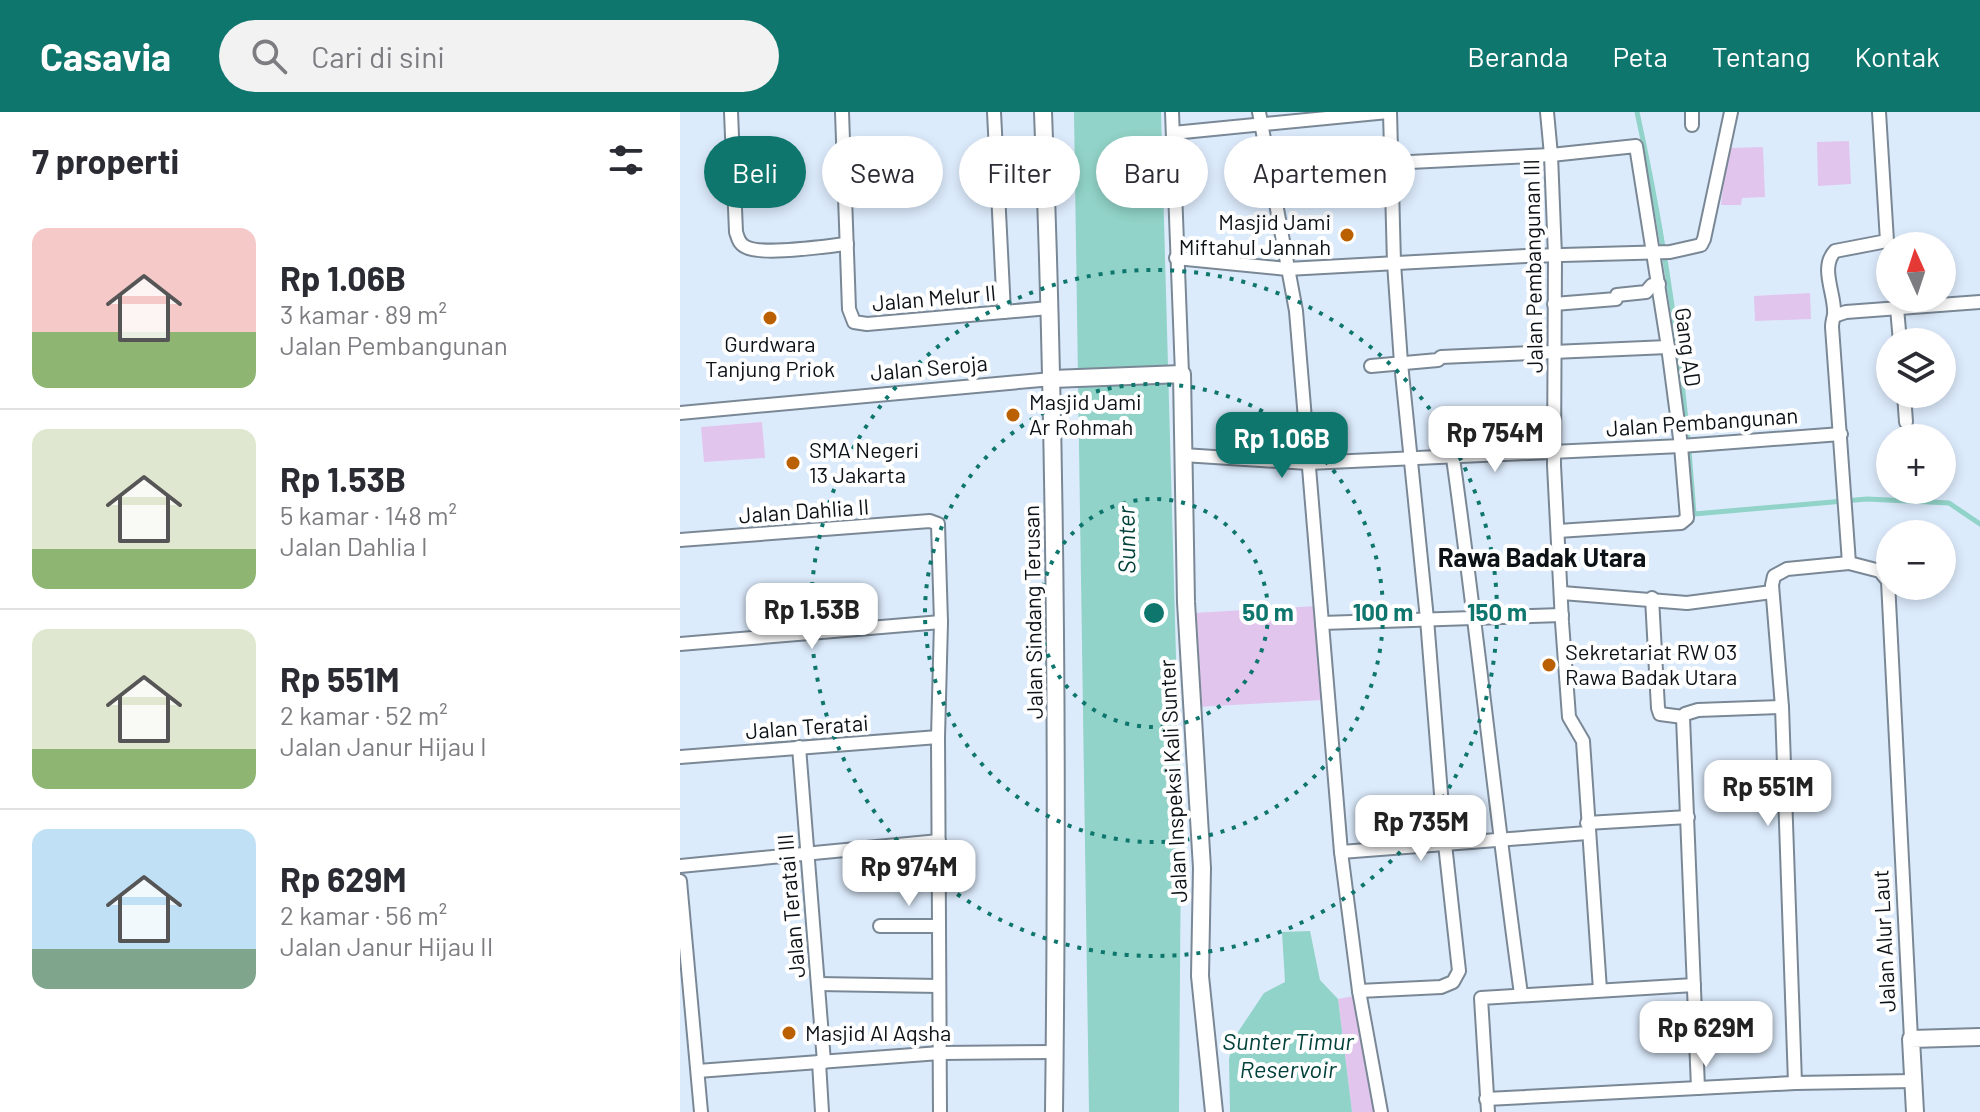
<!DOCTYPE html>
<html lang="id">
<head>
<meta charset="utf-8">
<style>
	body { margin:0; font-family:Barlow,sans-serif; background:#f2f2f3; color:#2b2b33; height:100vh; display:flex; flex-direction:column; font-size:30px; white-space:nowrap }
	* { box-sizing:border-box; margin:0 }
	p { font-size:26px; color:#7c7c81 }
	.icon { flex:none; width:44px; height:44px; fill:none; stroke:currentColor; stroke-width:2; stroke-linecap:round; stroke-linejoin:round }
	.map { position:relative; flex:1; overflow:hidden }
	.side { display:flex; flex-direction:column; background:#fff; width:680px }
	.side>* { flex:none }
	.top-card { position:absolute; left:24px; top:24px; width:760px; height:72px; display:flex; gap:16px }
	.needle { width:52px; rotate:357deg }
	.tools { position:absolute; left:1196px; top:120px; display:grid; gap:16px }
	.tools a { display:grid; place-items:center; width:80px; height:80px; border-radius:50%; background:#fff; box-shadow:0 4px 12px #0003; font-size:40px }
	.price { position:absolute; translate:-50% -68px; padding:0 18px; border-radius:16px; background:#fff; color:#222; font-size:26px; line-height:52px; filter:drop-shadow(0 2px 4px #0008) }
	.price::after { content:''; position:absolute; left:50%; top:48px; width:24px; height:18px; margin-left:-12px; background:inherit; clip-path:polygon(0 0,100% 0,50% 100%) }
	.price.on { background:#0f766e; color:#fff }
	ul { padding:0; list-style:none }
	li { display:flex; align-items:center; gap:24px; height:200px; padding:0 32px }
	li+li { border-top:2px solid #e1e1e2 }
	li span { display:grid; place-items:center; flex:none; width:224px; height:160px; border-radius:16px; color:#555 }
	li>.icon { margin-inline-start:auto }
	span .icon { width:96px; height:96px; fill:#fffc; stroke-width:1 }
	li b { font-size:34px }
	h2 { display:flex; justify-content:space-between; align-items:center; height:96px; padding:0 32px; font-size:34px }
	.tag { padding:0 28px; border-radius:36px; background:#fff; box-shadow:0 4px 12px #0003; font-size:28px; line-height:72px }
	.tag.on { background:#0f766e; color:#fff }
	header { display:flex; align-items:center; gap:48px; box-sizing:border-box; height:112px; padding:0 40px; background:#0f766e; color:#fff }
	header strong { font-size:38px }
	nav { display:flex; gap:44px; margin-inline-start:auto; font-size:28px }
	.search { width:560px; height:72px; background:#f2f2f3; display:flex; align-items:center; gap:20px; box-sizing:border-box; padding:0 28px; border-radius:44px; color:#7c7c81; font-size:30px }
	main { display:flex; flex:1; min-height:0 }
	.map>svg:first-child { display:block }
	.green { fill:#e1c5ed }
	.water { fill:#91d3c8 }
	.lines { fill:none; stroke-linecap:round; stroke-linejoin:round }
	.stream { stroke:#91d3c8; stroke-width:5 }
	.minor-casing { stroke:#7a8896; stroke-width:16 }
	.tertiary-casing { stroke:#7a8896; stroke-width:20 }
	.minor { stroke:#fff; stroke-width:12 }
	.tertiary { stroke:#fff; stroke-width:16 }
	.ring { fill:none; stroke:#0f766e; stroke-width:4; stroke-dasharray:4 8 }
	.poi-dot { fill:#ba6000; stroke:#fff; stroke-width:3 }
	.labels { text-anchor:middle; stroke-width:8; stroke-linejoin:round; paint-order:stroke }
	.poi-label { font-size:22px; fill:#0d1217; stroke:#fff; text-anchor:start }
	.street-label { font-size:22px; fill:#0d1217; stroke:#fff }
	.water-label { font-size:24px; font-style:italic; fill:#01413a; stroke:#fff }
	.quarter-label { font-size:26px; font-weight:bold; fill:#0d1217; stroke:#fff }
	.centre { fill:#0f766e; stroke:#fff; stroke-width:4 }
	.ring-label { font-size:24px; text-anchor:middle; font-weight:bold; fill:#0f766e; stroke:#fff; stroke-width:8; stroke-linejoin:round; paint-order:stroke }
</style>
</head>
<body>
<header>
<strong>Casavia</strong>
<div class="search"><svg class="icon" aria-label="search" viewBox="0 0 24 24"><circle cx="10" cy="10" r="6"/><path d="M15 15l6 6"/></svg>Cari di sini</div>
<nav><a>Beranda</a><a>Peta</a><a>Tentang</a><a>Kontak</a></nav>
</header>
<main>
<section class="side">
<h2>7 properti<svg class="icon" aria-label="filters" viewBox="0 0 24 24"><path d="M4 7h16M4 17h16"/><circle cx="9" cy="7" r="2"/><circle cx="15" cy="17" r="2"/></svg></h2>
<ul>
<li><span style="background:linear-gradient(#f6c9c9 65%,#8fb573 0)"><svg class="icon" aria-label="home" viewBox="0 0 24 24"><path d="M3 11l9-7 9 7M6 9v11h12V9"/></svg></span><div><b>Rp 1.06B</b><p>3 kamar · 89 m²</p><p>Jalan Pembangunan</p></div></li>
<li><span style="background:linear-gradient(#dfe7d0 75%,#8fb573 0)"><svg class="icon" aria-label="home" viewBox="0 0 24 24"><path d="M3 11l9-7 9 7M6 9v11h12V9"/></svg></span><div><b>Rp 1.53B</b><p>5 kamar · 148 m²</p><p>Jalan Dahlia I</p></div></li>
<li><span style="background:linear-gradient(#dfe7d0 75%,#8fb573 0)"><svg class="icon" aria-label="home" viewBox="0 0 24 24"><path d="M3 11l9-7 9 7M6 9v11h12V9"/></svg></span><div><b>Rp 551M</b><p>2 kamar · 52 m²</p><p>Jalan Janur Hijau I</p></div></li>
<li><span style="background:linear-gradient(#bfe0f5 75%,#7fa58c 0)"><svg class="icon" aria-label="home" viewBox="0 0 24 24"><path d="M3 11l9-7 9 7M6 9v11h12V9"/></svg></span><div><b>Rp 629M</b><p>2 kamar · 56 m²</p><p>Jalan Janur Hijau II</p></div></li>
</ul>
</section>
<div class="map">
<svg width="1300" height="1000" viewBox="0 0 1300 1000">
	<rect width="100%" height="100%" fill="#dcebfc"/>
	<g class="green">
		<path d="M 1169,29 L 1171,72 L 1138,74 L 1137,30 Z"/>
		<path d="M 1083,35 L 1085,85 L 1062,86 L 1061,93 L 1041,93 L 1048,36 Z"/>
		<path d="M 1130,181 L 1131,207 L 1075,209 L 1074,184 Z"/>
		<path d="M 82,310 L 85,346 L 24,350 L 21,315 Z"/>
		<path d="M 637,494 L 642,588 L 518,595 L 513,501 Z"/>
		<path d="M 679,883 L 695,1000 L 672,1000 L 658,887 Z"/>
	</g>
	<g class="water">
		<path d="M 394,0 L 481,0 L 501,726 L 499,1000 L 409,1000 Z"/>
		<path d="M 630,819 L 640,868 L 658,887 L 672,1000 L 550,1000 L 549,947 L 554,926 L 584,881 L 605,870 L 602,820 Z"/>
	</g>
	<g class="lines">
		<path class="stream" d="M 957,0 C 986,132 1005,267 1014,402 L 1187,387 L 1269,391 L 1300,412"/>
		<defs>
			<g id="minor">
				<path d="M 51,0 L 56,120 C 58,126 59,132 66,135 C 83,144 146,134 167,132"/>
				<path d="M 162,0 L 169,197 L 174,210 L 187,212 L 369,196"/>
				<path d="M 314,0 L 324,200"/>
				<path d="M 492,0 L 502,262"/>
				<path d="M 579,0 L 616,199 L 661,740 L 679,879 L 701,1000"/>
				<path d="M 867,0 L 871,43 L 875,144 L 874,353 L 882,510 L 889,605 L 903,629 L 920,878"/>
				<path d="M 1012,0 L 1012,13"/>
				<path d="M 1199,0 L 1207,129 L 1155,139 C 1139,156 1156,183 1154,203 C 1153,207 1152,211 1152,215 L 1169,451 L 1200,459 L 1208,469 L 1231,927"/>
				<path d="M 493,21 L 708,0"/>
				<path d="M 710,51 L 871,43 L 956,34 L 988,235 L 1001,334 L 1007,406 L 1001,411 L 878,419"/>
				<path d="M 496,146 L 607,157 L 846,144 L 990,140 L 1021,133 L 1024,127 L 1051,0"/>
				<path d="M 874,192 L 936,187 L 937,183 L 966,180 L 972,173 L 979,172"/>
				<path d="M 1217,196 L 1220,230"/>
				<path d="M 1154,204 L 1166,200 L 1300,190"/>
				<path d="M 691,254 L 758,248 L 761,245 L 988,235"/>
				<path d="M 1224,282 L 1226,310"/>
				<path d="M 0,301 L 372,267"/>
				<path d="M 503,343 L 628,351 L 1001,334 L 1161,322"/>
				<path d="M 773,346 C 798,524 816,703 841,882"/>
				<path d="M 0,428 L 250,409 L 258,412 L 261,510 L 258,625 L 260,1000"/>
				<path d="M 882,481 L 1007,491 L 1092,480"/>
				<path d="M 972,486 L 978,596 L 980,602 L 1003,605"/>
				<path d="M 642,511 L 882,503"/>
				<path d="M 0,532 L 261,510"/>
				<path d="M 119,635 L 144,950"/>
				<path d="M 0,645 L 258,625"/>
				<path d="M 907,711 L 1008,705"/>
				<path d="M 661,740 L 907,721"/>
				<path d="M 0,754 L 259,729"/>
				<path d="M 0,769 L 21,1000"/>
				<path d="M 200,814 L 259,814"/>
				<path d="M 138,872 L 259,874"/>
				<path d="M 679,879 L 761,875 L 773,870 L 779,859 L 765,732 L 747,507 L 721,251 L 714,151 L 710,0"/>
				<path d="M 139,950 L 142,1000"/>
				<path d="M 18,959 L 260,941 L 375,940"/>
				<path d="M 1115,971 L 1102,595 L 1092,473 L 1094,464 L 1107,457 L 1169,451"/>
				<path d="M 1018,976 L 1003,605 L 1005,602 L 1018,598 L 1102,595"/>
				<path d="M 806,987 L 1115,971 L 1233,969"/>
				<path d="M 808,1000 L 801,886 L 1014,873"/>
			</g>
			<g id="tertiary">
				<path d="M 363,0 C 376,333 378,666 374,1000"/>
				<path d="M 372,267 L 502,262 L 506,490 L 522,756 L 520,864 L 534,1000"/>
				<path d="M 1235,1000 L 1231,927 L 1300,925"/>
			</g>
		</defs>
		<use href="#minor" class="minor-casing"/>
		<use href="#tertiary" class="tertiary-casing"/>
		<use href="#minor" class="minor"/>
		<use href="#tertiary" class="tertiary"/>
	</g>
	<g class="ring">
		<circle cx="474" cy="501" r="114"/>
		<circle cx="474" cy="501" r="229"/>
		<circle cx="474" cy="501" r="343"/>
	</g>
	<g class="poi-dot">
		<circle cx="667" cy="123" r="8"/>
		<circle cx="90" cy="206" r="8"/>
		<circle cx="333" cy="303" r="8"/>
		<circle cx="113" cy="351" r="8"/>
		<circle cx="869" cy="553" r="8"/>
		<circle cx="109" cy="921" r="8"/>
	</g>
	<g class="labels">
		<g class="poi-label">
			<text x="651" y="118" text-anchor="end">Masjid Jami<tspan x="651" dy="25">Miftahul Jannah</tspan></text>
			<text x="90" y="240" text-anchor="middle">Gurdwara<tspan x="90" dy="25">Tanjung Priok</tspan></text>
			<text x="349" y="298">Masjid Jami<tspan x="349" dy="25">Ar Rohmah</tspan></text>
			<text x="129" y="346">SMA Negeri<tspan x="129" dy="25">13 Jakarta</tspan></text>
			<text x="885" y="548">Sekretariat RW 03<tspan x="885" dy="25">Rawa Badak Utara</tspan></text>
			<text x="125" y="929">Masjid Al Aqsha</text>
		</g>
		<g class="street-label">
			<text transform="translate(853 154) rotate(-91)" y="8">Jalan Pembangunan III</text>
			<text transform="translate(254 186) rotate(-5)" y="8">Jalan Melur II</text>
			<text transform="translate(1008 235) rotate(82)" y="8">Gang AD</text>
			<text transform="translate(249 256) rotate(-5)" y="8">Jalan Seroja</text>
			<text transform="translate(1022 310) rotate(-4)" y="8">Jalan Pembangunan</text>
			<text transform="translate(124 399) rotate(-4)" y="8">Jalan Dahlia II</text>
			<text transform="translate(353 500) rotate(-91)" y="8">Jalan Sindang Terusan</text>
			<text transform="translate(127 615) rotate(-4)" y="8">Jalan Teratai</text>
			<text transform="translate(493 669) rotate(-93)" y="8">Jalan Inspeksi Kali Sunter</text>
			<text transform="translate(111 794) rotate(-95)" y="8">Jalan Teratai III</text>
			<text transform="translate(1204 829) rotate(-93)" y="8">Jalan Alur Laut</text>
		</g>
		<g class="water-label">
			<text transform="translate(447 428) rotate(-91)" y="8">Sunter</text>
			<text x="608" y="938">Sunter Timur<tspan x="608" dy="28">Reservoir</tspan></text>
		</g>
		<g class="quarter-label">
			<text x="862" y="455">Rawa Badak Utara</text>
		</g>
	</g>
	<circle cx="474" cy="501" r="12" class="centre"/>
	<g class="ring-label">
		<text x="588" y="509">50 m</text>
		<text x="703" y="509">100 m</text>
		<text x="817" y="509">150 m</text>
	</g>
</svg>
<div class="tools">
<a><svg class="needle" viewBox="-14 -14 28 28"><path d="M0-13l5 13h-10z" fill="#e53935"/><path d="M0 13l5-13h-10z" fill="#7c7c81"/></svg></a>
<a><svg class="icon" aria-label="layers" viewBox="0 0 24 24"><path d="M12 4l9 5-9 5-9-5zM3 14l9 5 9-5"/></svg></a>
<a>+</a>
<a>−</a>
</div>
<b class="price" style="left:815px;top:362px">Rp 754M</b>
<b class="price on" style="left:602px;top:368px">Rp 1.06B</b>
<b class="price" style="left:132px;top:539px">Rp 1.53B</b>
<b class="price" style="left:1088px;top:716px">Rp 551M</b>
<b class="price" style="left:741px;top:751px">Rp 735M</b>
<b class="price" style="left:229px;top:796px">Rp 974M</b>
<b class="price" style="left:1026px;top:957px">Rp 629M</b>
<div class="top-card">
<a class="tag on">Beli</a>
<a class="tag">Sewa</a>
<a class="tag">Filter</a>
<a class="tag">Baru</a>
<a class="tag">Apartemen</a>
</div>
</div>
</main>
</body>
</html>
